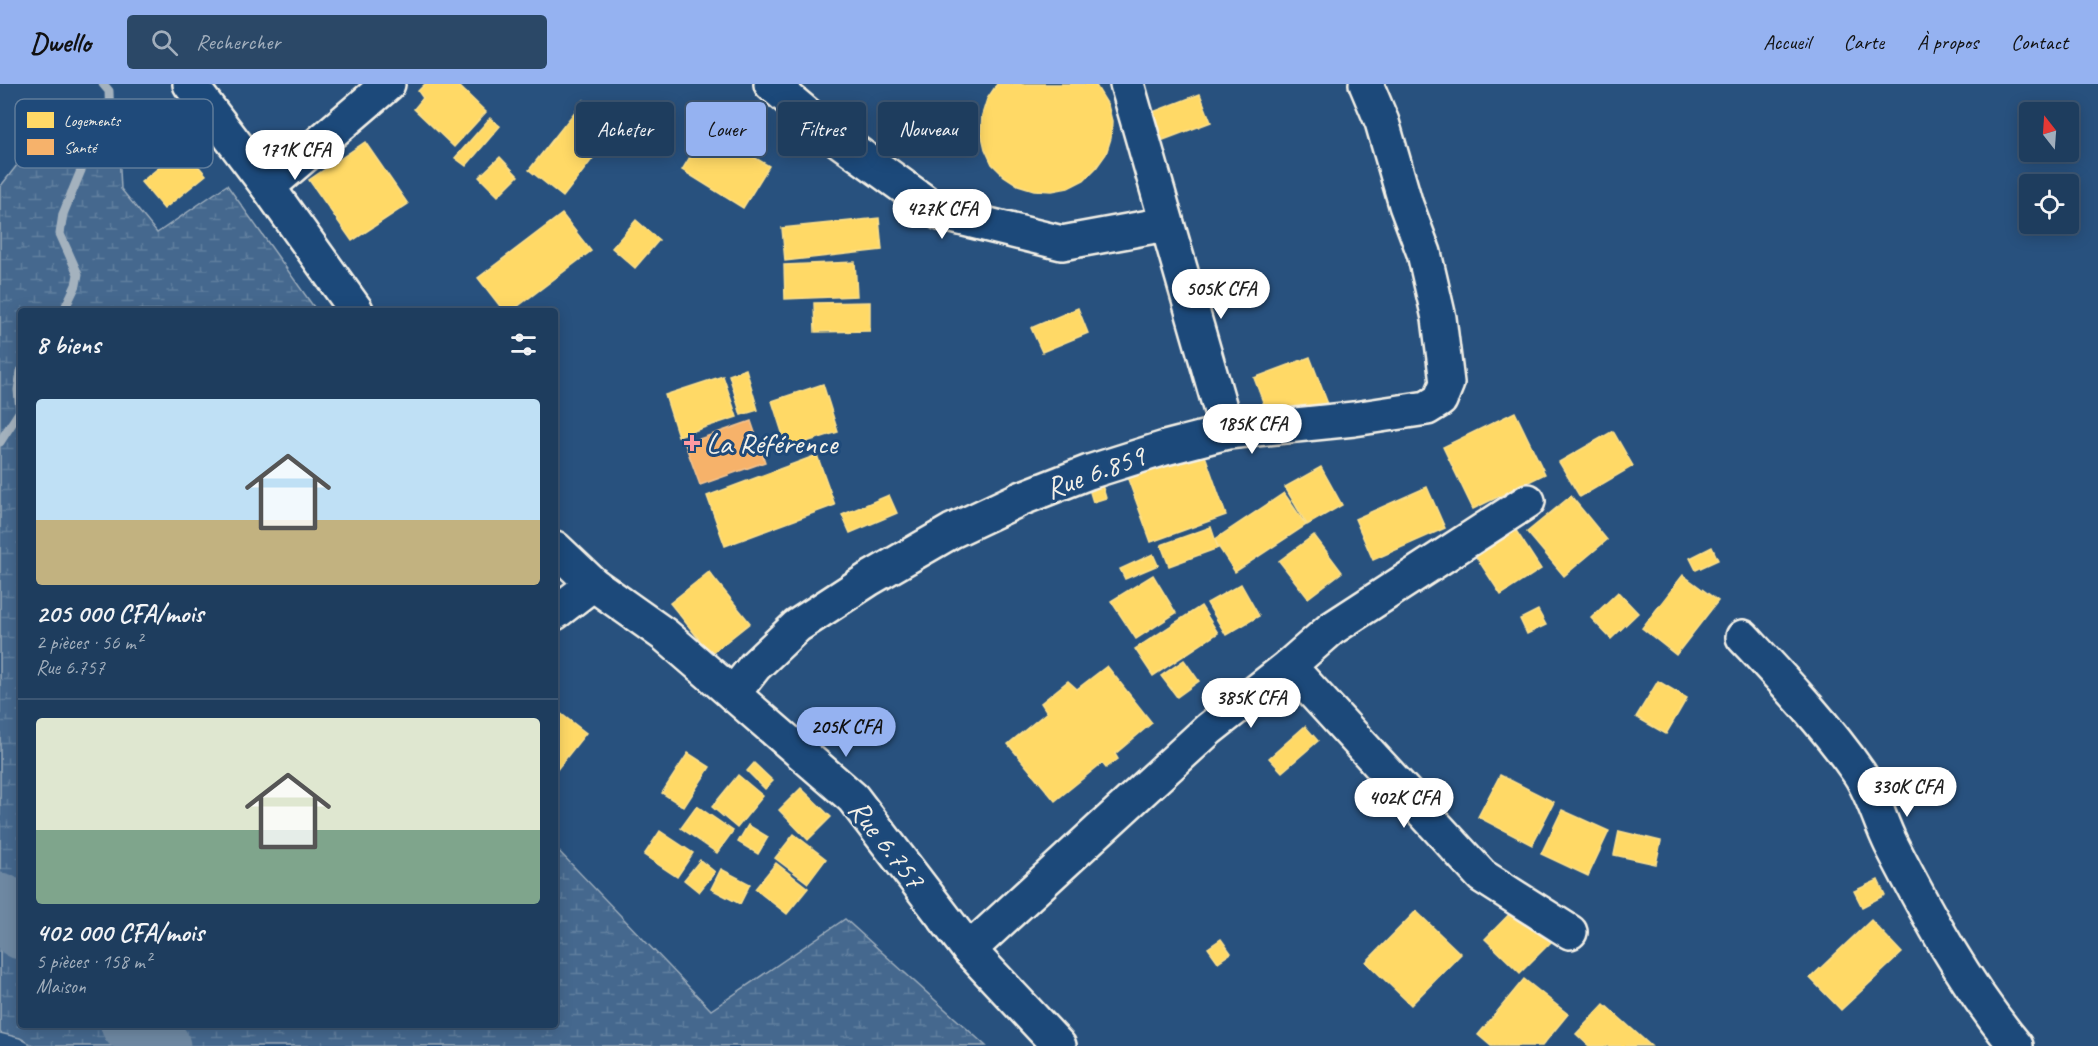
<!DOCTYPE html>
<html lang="fr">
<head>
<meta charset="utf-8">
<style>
	body { margin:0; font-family:Caveat,sans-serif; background:#2b4867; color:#f1f3f6; height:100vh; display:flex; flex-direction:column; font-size:22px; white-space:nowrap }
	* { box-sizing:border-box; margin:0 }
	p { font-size:20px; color:#a1aebc }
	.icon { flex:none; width:33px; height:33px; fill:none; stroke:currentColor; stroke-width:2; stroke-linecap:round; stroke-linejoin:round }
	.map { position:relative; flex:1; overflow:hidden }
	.sheet { position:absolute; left:18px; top:224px; width:540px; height:720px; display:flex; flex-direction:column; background:#1e3d5e; border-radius:6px; box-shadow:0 3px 15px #0003,0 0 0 2px #3c5673 }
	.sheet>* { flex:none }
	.guide { position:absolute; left:576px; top:18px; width:570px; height:54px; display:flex; gap:12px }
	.needle { width:39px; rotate:343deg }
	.fabs { position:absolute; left:2019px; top:18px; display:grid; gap:12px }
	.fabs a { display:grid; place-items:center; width:60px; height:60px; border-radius:6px; background:#1e3d5e; box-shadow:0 3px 15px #0003,0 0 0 2px #3c5673; font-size:30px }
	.price { position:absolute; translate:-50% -51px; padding:0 14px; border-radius:21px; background:#fff; color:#222; font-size:20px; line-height:39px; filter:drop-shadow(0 2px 3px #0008) }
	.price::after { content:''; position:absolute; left:50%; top:36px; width:18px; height:14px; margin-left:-9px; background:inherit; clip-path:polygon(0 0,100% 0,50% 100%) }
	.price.current { background:#95b2f1; color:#111 }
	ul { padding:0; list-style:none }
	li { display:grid; align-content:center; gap:12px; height:318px; padding:0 18px }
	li+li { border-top:2px solid #3c5673 }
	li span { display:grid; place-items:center; height:186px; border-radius:6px; color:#555 }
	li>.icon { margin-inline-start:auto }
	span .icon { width:108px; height:108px; fill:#fffc; stroke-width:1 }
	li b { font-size:26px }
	h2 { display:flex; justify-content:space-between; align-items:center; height:72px; padding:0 18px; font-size:26px }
	.pill { padding:0 21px; border-radius:6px; background:#1e3d5e; box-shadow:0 3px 15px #0003,0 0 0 2px #3c5673; font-size:21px; line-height:54px }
	.pill.current { background:#95b2f1; color:#111 }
	header { display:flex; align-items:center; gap:36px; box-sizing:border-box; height:84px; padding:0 30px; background:#95b2f1; color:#111 }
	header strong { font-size:28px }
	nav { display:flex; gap:33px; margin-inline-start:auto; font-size:21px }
	.search { width:420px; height:54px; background:#2b4867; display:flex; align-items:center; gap:15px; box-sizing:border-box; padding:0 21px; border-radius:6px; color:#a1aebc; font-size:22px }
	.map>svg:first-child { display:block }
	.wetland { fill:url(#wetland-marsh); stroke:#9cacbb; stroke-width:1.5 }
	.homes { fill:#ffd966; stroke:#fce08d; stroke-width:1.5 }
	.health { fill:#f6b26b; stroke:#f5c590; stroke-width:1.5 }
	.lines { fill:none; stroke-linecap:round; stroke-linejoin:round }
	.stream { stroke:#a4b2be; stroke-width:9 }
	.river { stroke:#6e88a2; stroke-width:57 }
	.street-casing { stroke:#f4f1e8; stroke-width:38 }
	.street { stroke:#1f4a7a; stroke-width:33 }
	.poi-dot { fill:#ff9aa2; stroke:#1f4a7a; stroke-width:2 }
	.labels { text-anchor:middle; stroke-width:6; stroke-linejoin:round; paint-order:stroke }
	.poi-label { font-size:30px; fill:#f4f1e8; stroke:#1f4a7a; text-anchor:start }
	.street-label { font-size:30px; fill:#f4f1e8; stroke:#1f4a7a }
	.key { fill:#1f4a7a; stroke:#5f7c9b; stroke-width:1.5 }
	.key-label { font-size:16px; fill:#f4f1e8 }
</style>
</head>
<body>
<header>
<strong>Dwello</strong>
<div class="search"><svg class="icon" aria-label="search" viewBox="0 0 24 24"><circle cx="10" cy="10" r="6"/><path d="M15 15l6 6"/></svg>Rechercher</div>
<nav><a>Accueil</a><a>Carte</a><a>À propos</a><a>Contact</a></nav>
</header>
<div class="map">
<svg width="2098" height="962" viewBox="0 0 2098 962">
	<defs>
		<pattern id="wetland-marsh" width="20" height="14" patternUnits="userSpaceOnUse" patternTransform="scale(1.5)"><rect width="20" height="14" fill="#45688e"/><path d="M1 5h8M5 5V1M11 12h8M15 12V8" fill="none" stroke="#607e9e"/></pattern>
	</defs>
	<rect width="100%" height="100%" fill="#28517e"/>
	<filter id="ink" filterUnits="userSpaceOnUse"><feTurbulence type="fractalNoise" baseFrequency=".0167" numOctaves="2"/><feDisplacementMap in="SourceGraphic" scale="12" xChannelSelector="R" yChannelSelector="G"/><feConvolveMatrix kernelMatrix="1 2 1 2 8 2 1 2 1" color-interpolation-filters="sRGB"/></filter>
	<g filter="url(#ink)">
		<path class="wetland" d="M 66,18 L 119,67 L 121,105 L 157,149 L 227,101 L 316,226 L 21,226 L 21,940 L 555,940 L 555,763 L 711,926 L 845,835 L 986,962 L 34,962 L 20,954 L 0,949 L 0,103 Z"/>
		<g class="homes">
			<path d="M 425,0 L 457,0 L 486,28 L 454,63 L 414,25 L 423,14 L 418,7 Z"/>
			<path d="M 1095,0 L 1108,21 L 1112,37 L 1111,54 L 1106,70 L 1096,84 L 1084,96 L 1068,104 L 1052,107 L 1034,106 L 1018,101 L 1004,92 L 992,80 L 985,65 L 981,48 L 982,31 L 987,15 L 997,0 Z"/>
			<path d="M 1200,10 L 1211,38 L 1150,61 L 1140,33 Z"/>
			<path d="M 584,16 L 618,42 L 563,113 L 529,86 Z"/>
			<path d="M 490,34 L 500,42 L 466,82 L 455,74 Z"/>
			<path d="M 707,45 L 769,82 L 743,124 L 682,86 Z"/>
			<path d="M 365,58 L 408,120 L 352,157 L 309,96 Z"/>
			<path d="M 183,64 L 206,91 L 164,125 L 141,98 Z"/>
			<path d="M 500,73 L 518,92 L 498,112 L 479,93 Z"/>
			<path d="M 562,130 L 591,167 L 513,226 L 503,226 L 478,194 Z"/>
			<path d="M 879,134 L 882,166 L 785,177 L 782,144 Z"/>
			<path d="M 636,136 L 659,156 L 635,184 L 612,164 Z"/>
			<path d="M 855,178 L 857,212 L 785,215 L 784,181 Z"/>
			<path d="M 870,218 L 870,247 L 815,248 L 814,219 Z"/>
			<path d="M 1078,224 L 1088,249 L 1042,268 L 1031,244 Z"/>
			<path d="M 1310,273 L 1328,320 L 1272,342 L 1254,294 Z"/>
			<path d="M 746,285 L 758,326 L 741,331 L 729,291 Z"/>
			<path d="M 723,292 L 737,333 L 678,352 L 665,311 Z"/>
			<path d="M 823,300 L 838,348 L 787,364 L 772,317 Z"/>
			<path d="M 1515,328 L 1545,390 L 1473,425 L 1443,363 Z"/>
			<path d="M 1613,347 L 1633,382 L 1580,413 L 1559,378 Z"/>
			<path d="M 1201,360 L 1226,431 L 1151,458 L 1125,387 Z"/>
			<path d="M 817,371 L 835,421 L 725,462 L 707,412 Z"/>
			<path d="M 1321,383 L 1342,421 L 1307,441 L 1285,403 Z"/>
			<path d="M 1102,401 L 1106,414 L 1093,418 L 1089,405 Z"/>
			<path d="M 1427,403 L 1445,444 L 1373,476 L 1355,435 Z"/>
			<path d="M 1284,409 L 1306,441 L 1235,488 L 1214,456 Z"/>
			<path d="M 889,411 L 897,429 L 850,449 L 842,431 Z"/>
			<path d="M 1571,412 L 1607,456 L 1564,492 L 1527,448 Z"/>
			<path d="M 1511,439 L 1541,485 L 1501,511 L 1471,465 Z"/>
			<path d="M 1211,443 L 1218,464 L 1169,482 L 1161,461 Z"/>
			<path d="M 1314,451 L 1342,488 L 1308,514 L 1279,477 Z"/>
			<path d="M 1712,463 L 1718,476 L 1696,486 L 1690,474 Z"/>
			<path d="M 1153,470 L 1158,481 L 1125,495 L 1120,485 Z"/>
			<path d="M 709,488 L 750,539 L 711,570 L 670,519 Z"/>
			<path d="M 1153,491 L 1176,529 L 1136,555 L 1111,517 Z"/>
			<path d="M 1683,491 L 1718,517 L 1676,571 L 1642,544 Z"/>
			<path d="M 1241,500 L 1259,532 L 1226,551 L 1207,519 Z"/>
			<path d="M 1618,508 L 1638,529 L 1611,555 L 1591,534 Z"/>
			<path d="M 1201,522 L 1218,549 L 1153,592 L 1135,565 Z"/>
			<path d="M 1538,526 L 1546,541 L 1527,550 L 1520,535 Z"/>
			<path d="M 1184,576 L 1199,597 L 1177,613 L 1161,592 Z"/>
			<path d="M 1107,582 L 1152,639 L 1115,670 L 1118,675 L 1106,684 L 1102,679 L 1055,717 L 1008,660 L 1047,628 L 1041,619 L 1068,597 L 1077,605 Z"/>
			<path d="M 1658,597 L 1687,614 L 1666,650 L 1636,633 Z"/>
			<path d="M 555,625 L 586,649 L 555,688 Z"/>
			<path d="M 1305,642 L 1318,657 L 1282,688 L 1269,674 Z"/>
			<path d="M 688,669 L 710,683 L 684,723 L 662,709 Z"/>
			<path d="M 754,679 L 773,697 L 765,705 L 747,687 Z"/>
			<path d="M 738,691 L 763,712 L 737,744 L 712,723 Z"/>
			<path d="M 1500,691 L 1554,718 L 1532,761 L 1478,733 Z"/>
			<path d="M 801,704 L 831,733 L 808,756 L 779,726 Z"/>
			<path d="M 697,722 L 733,747 L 717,769 L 681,744 Z"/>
			<path d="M 1562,726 L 1609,747 L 1588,792 L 1541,770 Z"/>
			<path d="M 748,741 L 768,753 L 758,770 L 738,758 Z"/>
			<path d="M 660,747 L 693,769 L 677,793 L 644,771 Z"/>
			<path d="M 1619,747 L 1661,757 L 1656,780 L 1614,771 Z"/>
			<path d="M 794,750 L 826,775 L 808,799 L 775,774 Z"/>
			<path d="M 700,776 L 715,788 L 699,808 L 684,796 Z"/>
			<path d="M 776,779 L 808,804 L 787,830 L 755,805 Z"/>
			<path d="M 721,785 L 750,800 L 740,820 L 711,805 Z"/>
			<path d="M 1878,796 L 1885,811 L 1862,823 L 1854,807 Z"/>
			<path d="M 1526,813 L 1561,848 L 1520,889 L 1485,855 Z"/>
			<path d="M 1416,827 L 1461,870 L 1411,921 L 1366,878 Z"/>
			<path d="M 1871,836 L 1902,869 L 1841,926 L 1810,894 Z"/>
			<path d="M 1221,855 L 1231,869 L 1218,878 L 1208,864 Z"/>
			<path d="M 1524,895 L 1568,930 L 1542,962 L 1491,962 L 1478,951 Z"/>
			<path d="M 1604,920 L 1651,962 L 1589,962 L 1576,950 Z"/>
		</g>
		<path class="health" d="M 751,337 L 765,378 L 700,401 L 685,360 Z"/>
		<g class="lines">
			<g class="stream">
				<path d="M 64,226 L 76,201 L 78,190 L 60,150 L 63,130 L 82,84 L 110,40 L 109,7 L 103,0"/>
				<path d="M 0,358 L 20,327 L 18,306 L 21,287"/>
			</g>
			<g class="river">
				<path d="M 0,817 L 21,847"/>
				<path d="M 129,940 L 162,962"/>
			</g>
			<defs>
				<g id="street">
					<path d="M 190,0 L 268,103 L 356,226"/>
					<path d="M 771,0 L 829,49 L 940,129 L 1062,159 L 1166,140"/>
					<path d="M 1127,0 L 1227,348"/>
					<path d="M 268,103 L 388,0"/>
					<path d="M 555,464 L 593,500 L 665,551 L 853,714 L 969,866 L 1059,962"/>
					<path d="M 555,529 L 593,500"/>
					<path d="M 1743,553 C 1784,597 1825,640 1859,689 C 1873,710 1880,738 1891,760 C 1927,830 1966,902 2016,962"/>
					<path d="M 1289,582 L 1482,792 L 1570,848"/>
					<path d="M 733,610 L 755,582 L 797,542 L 869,495 L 952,447 L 1020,415 L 1089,388 L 1165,364 L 1227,348 L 1354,335 L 1427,324 L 1440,316 L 1447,299 L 1439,234 L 1424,169 L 1406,121 L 1382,38 L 1366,0"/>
					<path d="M 969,866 L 1209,645 L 1289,582 L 1331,545 L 1528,417"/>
				</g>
			</defs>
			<use href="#street" class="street-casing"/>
			<use href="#street" class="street"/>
		</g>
	</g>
	<path class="poi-dot" d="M689 350h6v6h6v6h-6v6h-6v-6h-6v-6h6z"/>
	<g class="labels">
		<g class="poi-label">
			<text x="706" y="369">La Référence</text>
		</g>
		<g class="street-label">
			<text transform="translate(1095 388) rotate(-20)" y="10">Rue 6.859</text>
			<text transform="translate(887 760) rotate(52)" y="10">Rue 6.757</text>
		</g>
	</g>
	<rect x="15" y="15" width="198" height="69" rx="9" class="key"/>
	<rect x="27" y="28" width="27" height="16" fill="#ffd966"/>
	<rect x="27" y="55" width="27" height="16" fill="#f6b26b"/>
	<g class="key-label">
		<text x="64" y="42">Logements</text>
		<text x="64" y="69">Santé</text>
	</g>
</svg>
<div class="fabs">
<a><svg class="needle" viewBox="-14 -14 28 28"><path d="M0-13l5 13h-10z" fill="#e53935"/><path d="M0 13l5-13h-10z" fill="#a1aebc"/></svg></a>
<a><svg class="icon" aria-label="locate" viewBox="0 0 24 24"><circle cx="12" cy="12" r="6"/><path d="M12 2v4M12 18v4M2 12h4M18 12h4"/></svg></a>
</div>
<b class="price" style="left:295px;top:97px">171K CFA</b>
<b class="price" style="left:942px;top:156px">427K CFA</b>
<b class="price" style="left:1221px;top:236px">505K CFA</b>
<b class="price" style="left:1252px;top:371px">185K CFA</b>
<b class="price" style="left:1251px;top:645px">385K CFA</b>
<b class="price current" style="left:846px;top:674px">205K CFA</b>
<b class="price" style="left:1907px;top:734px">330K CFA</b>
<b class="price" style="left:1404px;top:745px">402K CFA</b>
<div class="guide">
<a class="pill">Acheter</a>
<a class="pill current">Louer</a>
<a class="pill">Filtres</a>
<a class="pill">Nouveau</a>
</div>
<section class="sheet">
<h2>8 biens<svg class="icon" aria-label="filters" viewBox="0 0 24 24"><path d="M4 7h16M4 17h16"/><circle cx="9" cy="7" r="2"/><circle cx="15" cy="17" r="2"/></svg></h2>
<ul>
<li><span style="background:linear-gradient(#bfe0f5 65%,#c2b280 0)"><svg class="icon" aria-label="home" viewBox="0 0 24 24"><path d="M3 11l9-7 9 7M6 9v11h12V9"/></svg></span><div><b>205 000 CFA/mois</b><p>2 pièces · 56 m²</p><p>Rue 6.757</p></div></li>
<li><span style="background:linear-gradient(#dfe7d0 60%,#7fa58c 0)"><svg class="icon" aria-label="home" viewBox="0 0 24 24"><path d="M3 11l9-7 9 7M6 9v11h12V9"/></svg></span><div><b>402 000 CFA/mois</b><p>5 pièces · 158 m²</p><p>Maison</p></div></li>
</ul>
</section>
</div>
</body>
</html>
